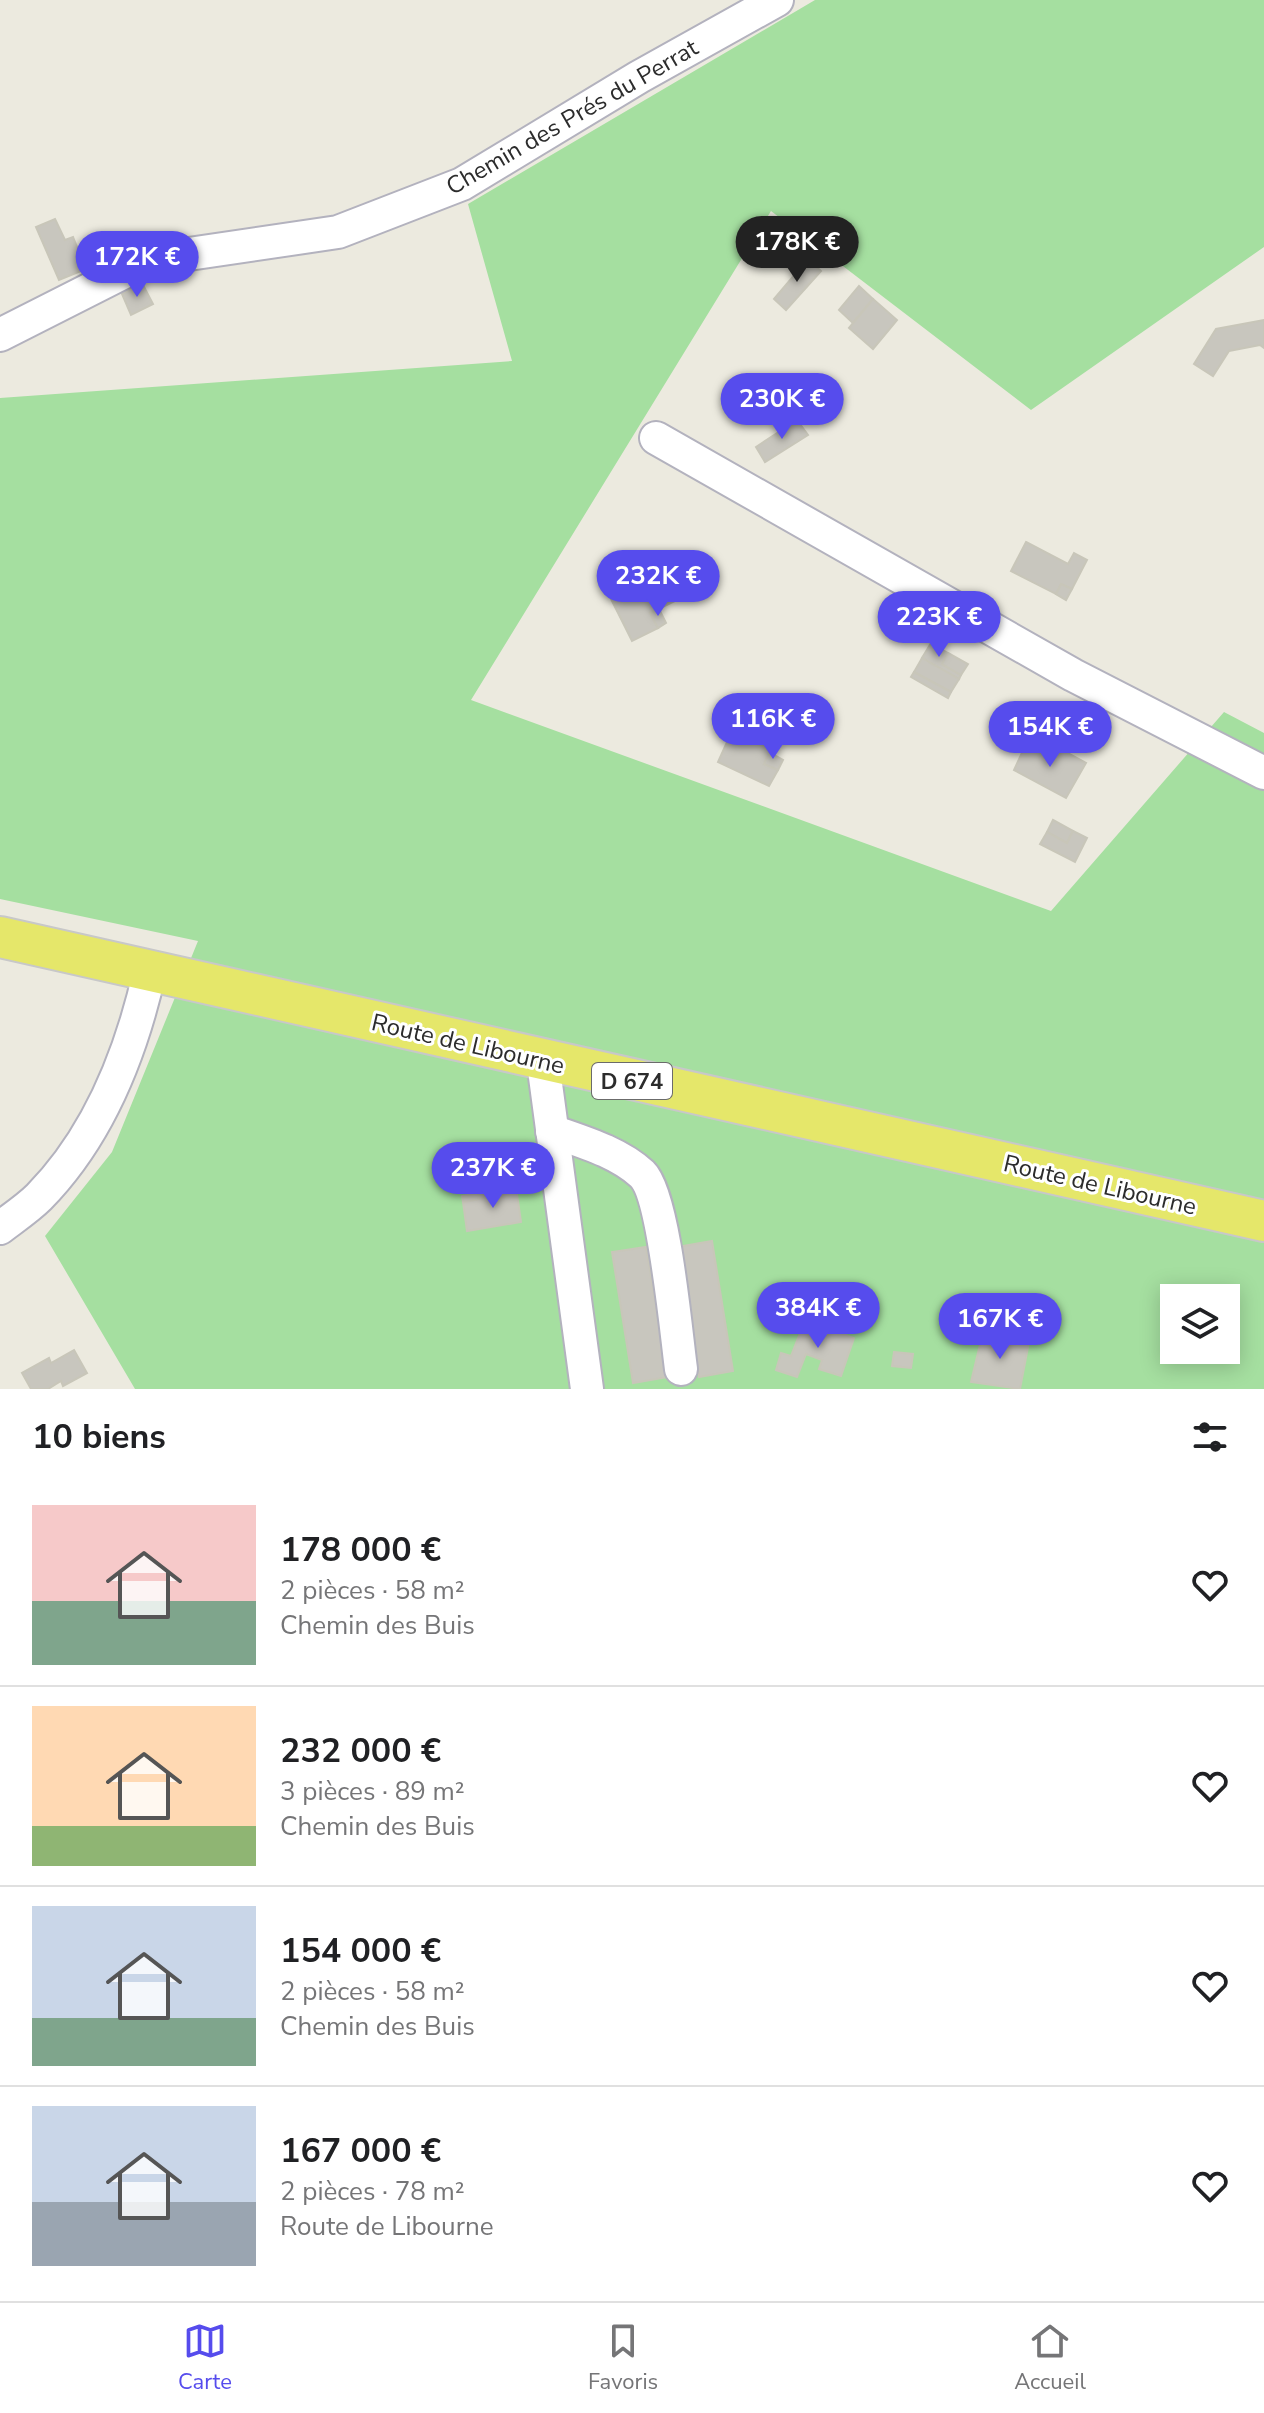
<!DOCTYPE html>
<html lang="fr">
<head>
<meta charset="utf-8">
<style>
	body { margin:0; font-family:"Nunito Sans",sans-serif; background:#f6f6f6; color:#202124; height:100vh; display:flex; flex-direction:column; font-size:30px; white-space:nowrap }
	* { box-sizing:border-box; margin:0 }
	p { font-size:26px; color:#757577 }
	.icon { flex:none; width:44px; height:44px; fill:none; stroke:currentColor; stroke-width:2; stroke-linecap:round; stroke-linejoin:round }
	.map { position:relative; height:1389px; overflow:hidden }
	.sheet { display:flex; flex-direction:column; background:#fff; flex:1 }
	.sheet>* { flex:none }
	.buttons { position:absolute; left:1160px; top:1284px; display:grid; gap:16px }
	.buttons a { display:grid; place-items:center; width:80px; height:80px; border-radius:0px; background:#fff; box-shadow:0 4px 20px #0003; font-size:40px }
	.price { position:absolute; translate:-50% -68px; padding:0 18px; border-radius:28px; background:#564ced; color:#fff; font-size:26px; line-height:52px; filter:drop-shadow(0 2px 4px #0008) }
	.price::after { content:''; position:absolute; left:50%; top:48px; width:24px; height:18px; margin-left:-12px; background:inherit; clip-path:polygon(0 0,100% 0,50% 100%) }
	.price.on { background:#222; color:#fff }
	ul { padding:0; list-style:none }
	li { display:flex; align-items:center; gap:24px; height:200px; padding:0 32px }
	li+li { border-top:2px solid #e0e0e0 }
	li span { display:grid; place-items:center; flex:none; width:224px; height:160px; border-radius:0px; color:#555 }
	li>.icon { margin-inline-start:auto }
	span .icon { width:96px; height:96px; fill:#fffc; stroke-width:1 }
	li b { font-size:34px }
	h2 { display:flex; justify-content:space-between; align-items:center; height:96px; padding:0 32px; font-size:34px }
	.tab-bar { display:flex; justify-content:space-around; align-items:center; height:112px; border-top:2px solid #e0e0e0; background:#fff; font-size:22px; color:#757577 }
	.tab-bar a { display:grid; justify-items:center; gap:4px }
	.tab-bar .on { color:#564ced }
	.map>svg:first-child { display:block }
	.green { fill:#a5dfa0; fill-rule:evenodd }
	.building { fill:#c8c6be; stroke:#c8c6b9; stroke-width:2 }
	.lines { fill:none; stroke-linecap:round; stroke-linejoin:round }
	.minor-casing { stroke:#b3b2be; stroke-width:36 }
	.major-casing { stroke:#c8c8c8; stroke-width:44 }
	.minor { stroke:#fff; stroke-width:32 }
	.major { stroke:#e5e76a; stroke-width:40 }
	.labels { text-anchor:middle; stroke-width:6; stroke-linejoin:round; paint-order:stroke }
	.shield { fill:#fff; stroke:#6b6b6b; stroke-width:2 }
	.shield-label { font-size:22px; font-weight:bold; fill:#2c2c2c }
	.street-label { font-size:24px; fill:#2c2c2c; stroke:#fff }
</style>
</head>
<body>
<div class="map">
<svg width="1264" height="1389" viewBox="0 0 1264 1389">
	<rect width="100%" height="100%" fill="#eceadf"/>
	<path class="green" d="M 815,0 L 1264,0 L 1264,247 L 1031,410 L 771,211 L 471,700 L 1051,911 L 1224,712 L 1264,733 L 1264,1389 L 135,1389 L 45,1236 L 112,1152 L 198,941 L 0,899 L 0,398 L 512,361 L 468,204 ZM 1174,1298 L 1226,1298 L 1226,1350 L 1174,1350 Z"/>
	<g class="building">
		<path d="M 55,219 L 65,240 L 73,237 L 86,269 L 59,280 L 36,227 Z"/>
		<path d="M 808,259 L 821,271 L 786,310 L 774,299 Z"/>
		<path d="M 142,283 L 153,304 L 131,315 L 122,294 Z"/>
		<path d="M 859,286 L 873,299 L 853,323 L 839,310 Z"/>
		<path d="M 873,299 L 897,320 L 873,349 L 849,328 Z"/>
		<path d="M 1264,320 L 1264,348 L 1260,345 L 1229,351 L 1213,376 L 1194,364 L 1216,329 Z"/>
		<path d="M 797,420 L 808,435 L 765,462 L 756,447 Z"/>
		<path d="M 1026,542 L 1068,564 L 1074,553 L 1087,560 L 1072,589 L 1061,584 L 1056,594 L 1011,571 Z"/>
		<path d="M 663,564 L 665,569 L 633,585 L 635,589 L 631,592 L 626,582 Z"/>
		<path d="M 665,569 L 679,599 L 650,613 L 658,628 L 632,641 L 607,591 L 626,582 L 631,592 L 635,589 L 633,585 Z"/>
		<path d="M 1061,584 L 1072,589 L 1066,600 L 1056,594 Z"/>
		<path d="M 659,609 L 666,623 L 658,628 L 650,613 Z"/>
		<path d="M 931,643 L 948,653 L 942,664 L 961,675 L 959,679 L 922,658 Z"/>
		<path d="M 948,653 L 968,664 L 961,675 L 942,664 Z"/>
		<path d="M 922,658 L 959,679 L 951,692 L 914,672 Z"/>
		<path d="M 914,672 L 951,692 L 948,698 L 911,677 Z"/>
		<path d="M 759,705 L 786,719 L 764,764 L 778,770 L 769,786 L 718,762 L 731,733 L 743,739 Z"/>
		<path d="M 1027,742 L 1059,757 L 1062,750 L 1086,763 L 1066,798 L 1014,770 Z"/>
		<path d="M 1046,744 L 1062,752 L 1059,757 L 1042,749 Z"/>
		<path d="M 769,752 L 783,760 L 778,770 L 764,764 Z"/>
		<path d="M 1053,820 L 1073,831 L 1067,843 L 1047,832 Z"/>
		<path d="M 1073,831 L 1087,838 L 1075,862 L 1040,844 L 1047,832 L 1067,843 Z"/>
		<path d="M 516,1187 L 521,1222 L 467,1231 L 463,1202 L 485,1198 L 484,1192 Z"/>
		<path d="M 484,1192 L 485,1198 L 463,1202 L 462,1196 Z"/>
		<path d="M 712,1241 L 733,1371 L 699,1377 L 677,1247 Z"/>
		<path d="M 646,1247 L 668,1377 L 633,1383 L 612,1252 Z"/>
		<path d="M 805,1320 L 854,1338 L 841,1376 L 819,1369 L 822,1360 L 806,1354 L 797,1377 L 776,1370 L 781,1353 L 791,1356 Z"/>
		<path d="M 983,1332 L 1029,1342 L 1020,1389 L 971,1382 Z"/>
		<path d="M 74,1350 L 87,1373 L 63,1386 L 61,1381 L 48,1389 L 31,1389 L 22,1373 L 49,1358 L 51,1363 Z"/>
		<path d="M 894,1352 L 913,1354 L 911,1368 L 892,1366 Z"/>
	</g>
	<g class="lines">
		<defs>
			<g id="minor">
				<path d="M 0,335 L 148,260 L 338,232 L 462,184 L 639,77 L 777,0"/>
				<path d="M 656,438 L 1073,675 L 1264,773"/>
				<path d="M 543,1062 L 587,1389"/>
				<path d="M 552,1131 C 583,1142 618,1152 642,1174 C 664,1195 676,1332 681,1369"/>
				<path d="M 0,1228 C 13,1218 28,1208 39,1197 C 99,1136 132,1051 150,970"/>
			</g>
			<path id="major" d="M 0,937 L 1264,1221"/>
		</defs>
		<use href="#minor" class="minor-casing"/>
		<use href="#major" class="major-casing"/>
		<use href="#minor" class="minor"/>
		<use href="#major" class="major"/>
	</g>
	<g class="labels">
		<rect class="shield" x="592" y="1063" width="80" height="36" rx="6"/>
		<g class="shield-label">
			<text x="632" y="1089">D 674</text>
		</g>
		<g class="street-label">
			<text transform="translate(572 117) rotate(-30)" y="8">Chemin des Prés du Perrat</text>
			<text transform="translate(468 1044) rotate(13)" y="8">Route de Libourne</text>
			<text transform="translate(1100 1185) rotate(13)" y="8">Route de Libourne</text>
		</g>
	</g>
</svg>
<div class="buttons">
<a><svg class="icon" aria-label="layers" viewBox="0 0 24 24"><path d="M12 4l9 5-9 5-9-5zM3 14l9 5 9-5"/></svg></a>
</div>
<b class="price on" style="left:797px;top:284px">178K €</b>
<b class="price" style="left:137px;top:299px">172K €</b>
<b class="price" style="left:782px;top:441px">230K €</b>
<b class="price" style="left:658px;top:618px">232K €</b>
<b class="price" style="left:939px;top:659px">223K €</b>
<b class="price" style="left:773px;top:761px">116K €</b>
<b class="price" style="left:1050px;top:769px">154K €</b>
<b class="price" style="left:493px;top:1210px">237K €</b>
<b class="price" style="left:818px;top:1350px">384K €</b>
<b class="price" style="left:1000px;top:1361px">167K €</b>
</div>
<section class="sheet">
<h2>10 biens<svg class="icon" aria-label="filters" viewBox="0 0 24 24"><path d="M4 7h16M4 17h16"/><circle cx="9" cy="7" r="2"/><circle cx="15" cy="17" r="2"/></svg></h2>
<ul>
<li><span style="background:linear-gradient(#f6c9c9 60%,#7fa58c 0)"><svg class="icon" aria-label="home" viewBox="0 0 24 24"><path d="M3 11l9-7 9 7M6 9v11h12V9"/></svg></span><div><b>178 000 €</b><p>2 pièces · 58 m²</p><p>Chemin des Buis</p></div><svg class="icon" aria-label="heart" viewBox="0 0 24 24"><path d="M12 20l-8-8c-3-5 5-10 8-4 3-6 11-1 8 4z"/></svg></li>
<li><span style="background:linear-gradient(#ffd9b3 75%,#8fb573 0)"><svg class="icon" aria-label="home" viewBox="0 0 24 24"><path d="M3 11l9-7 9 7M6 9v11h12V9"/></svg></span><div><b>232 000 €</b><p>3 pièces · 89 m²</p><p>Chemin des Buis</p></div><svg class="icon" aria-label="heart" viewBox="0 0 24 24"><path d="M12 20l-8-8c-3-5 5-10 8-4 3-6 11-1 8 4z"/></svg></li>
<li><span style="background:linear-gradient(#c9d6e8 70%,#7fa58c 0)"><svg class="icon" aria-label="home" viewBox="0 0 24 24"><path d="M3 11l9-7 9 7M6 9v11h12V9"/></svg></span><div><b>154 000 €</b><p>2 pièces · 58 m²</p><p>Chemin des Buis</p></div><svg class="icon" aria-label="heart" viewBox="0 0 24 24"><path d="M12 20l-8-8c-3-5 5-10 8-4 3-6 11-1 8 4z"/></svg></li>
<li><span style="background:linear-gradient(#c9d6e8 60%,#9aa5b1 0)"><svg class="icon" aria-label="home" viewBox="0 0 24 24"><path d="M3 11l9-7 9 7M6 9v11h12V9"/></svg></span><div><b>167 000 €</b><p>2 pièces · 78 m²</p><p>Route de Libourne</p></div><svg class="icon" aria-label="heart" viewBox="0 0 24 24"><path d="M12 20l-8-8c-3-5 5-10 8-4 3-6 11-1 8 4z"/></svg></li>
</ul>
</section>
<nav class="tab-bar">
<a class="on"><svg class="icon" aria-label="map" viewBox="0 0 24 24"><path d="M3 6l6-2 6 2 6-2v14l-6 2-6-2-6 2zM9 4v14M15 6v14"/></svg>Carte</a>
<a><svg class="icon" aria-label="saved" viewBox="0 0 24 24"><path d="M7 4h10v16l-5-4-5 4z"/></svg>Favoris</a>
<a><svg class="icon" aria-label="home" viewBox="0 0 24 24"><path d="M3 11l9-7 9 7M6 9v11h12V9"/></svg>Accueil</a>
</nav>
</body>
</html>
